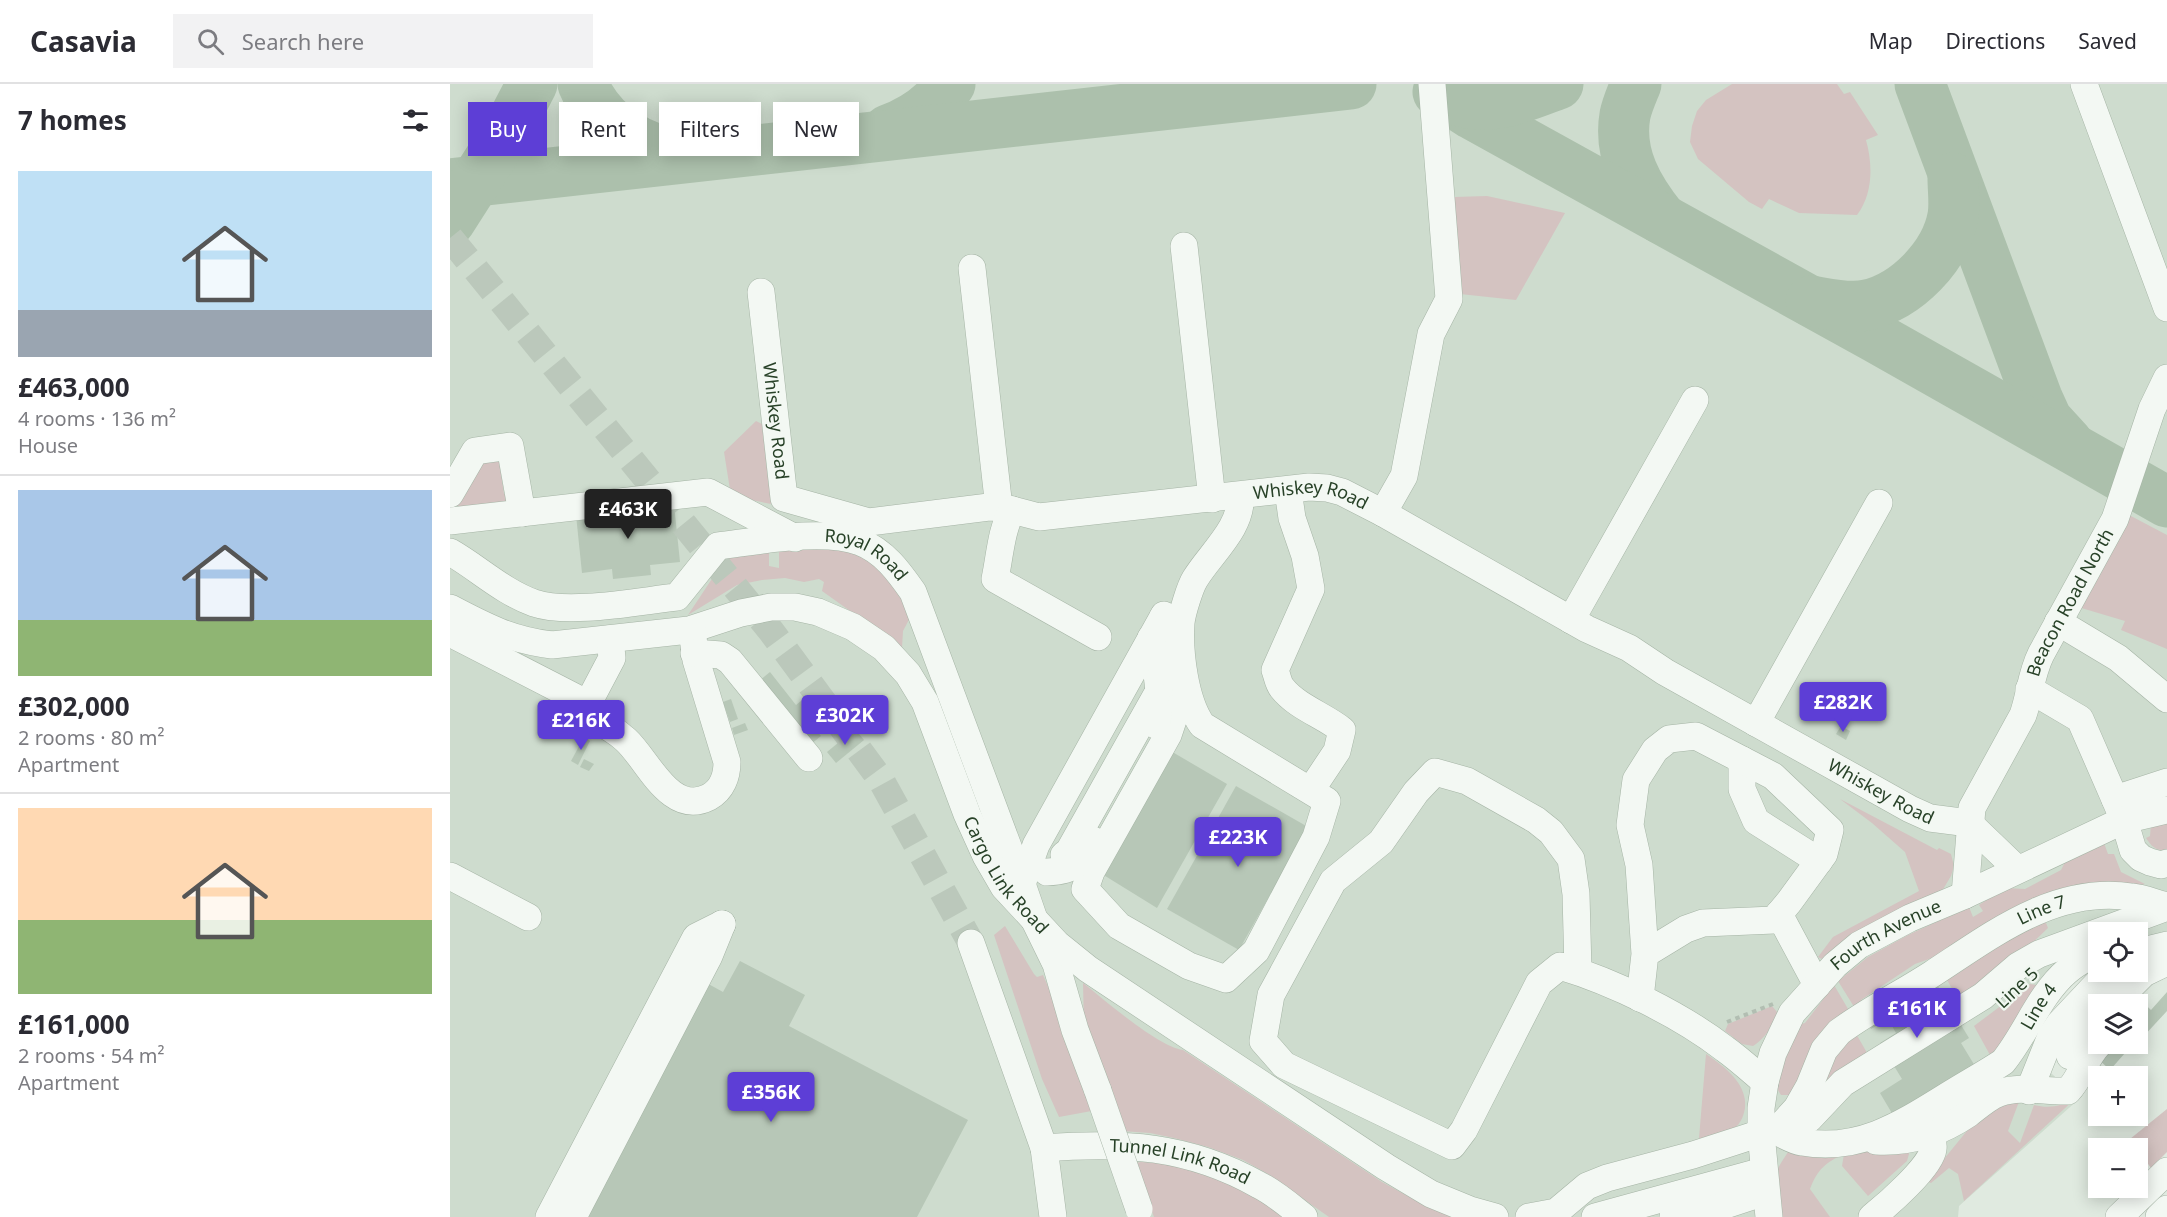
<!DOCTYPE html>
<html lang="en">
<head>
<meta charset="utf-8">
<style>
	body { margin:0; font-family:"Noto Sans",sans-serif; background:#f2f2f3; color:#2b2b33; height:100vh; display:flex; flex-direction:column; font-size:22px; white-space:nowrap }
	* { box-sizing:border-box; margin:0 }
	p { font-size:20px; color:#7c7c81 }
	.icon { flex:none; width:33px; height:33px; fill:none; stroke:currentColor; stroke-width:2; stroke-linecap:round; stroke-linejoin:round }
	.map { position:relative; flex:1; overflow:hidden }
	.panel { display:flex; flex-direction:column; background:#fff; width:450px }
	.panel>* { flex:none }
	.banner { position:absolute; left:18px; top:18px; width:570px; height:54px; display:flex; gap:12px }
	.controls { position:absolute; left:1638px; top:838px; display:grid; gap:12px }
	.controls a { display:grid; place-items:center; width:60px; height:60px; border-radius:0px; background:#fff; box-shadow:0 3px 15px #0003; font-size:30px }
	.price { position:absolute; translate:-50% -51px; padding:0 14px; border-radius:6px; background:#5d3ed6; color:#fff; font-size:20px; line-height:39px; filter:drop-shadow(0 2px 3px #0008) }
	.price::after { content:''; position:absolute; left:50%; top:36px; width:18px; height:14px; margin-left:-9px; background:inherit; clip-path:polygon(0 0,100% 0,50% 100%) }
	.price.active { background:#222; color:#fff }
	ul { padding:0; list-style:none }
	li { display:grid; align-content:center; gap:12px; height:318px; padding:0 18px }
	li+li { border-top:2px solid #e1e1e2 }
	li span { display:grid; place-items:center; height:186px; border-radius:0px; color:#555 }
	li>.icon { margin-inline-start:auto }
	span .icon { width:108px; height:108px; fill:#fffc; stroke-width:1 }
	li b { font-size:26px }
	h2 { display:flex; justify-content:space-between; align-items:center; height:72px; padding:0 18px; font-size:26px }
	.tag { padding:0 21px; border-radius:0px; background:#fff; box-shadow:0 3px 15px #0003; font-size:21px; line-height:54px }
	.tag.active { background:#5d3ed6; color:#fff }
	header { display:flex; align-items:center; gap:36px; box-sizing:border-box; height:84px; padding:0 30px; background:#fff; border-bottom:2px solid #e1e1e2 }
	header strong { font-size:28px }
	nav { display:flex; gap:33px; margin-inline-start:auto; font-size:21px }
	.search { width:420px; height:54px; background:#f2f2f3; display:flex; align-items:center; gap:15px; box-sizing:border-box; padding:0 21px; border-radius:0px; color:#7c7c81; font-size:22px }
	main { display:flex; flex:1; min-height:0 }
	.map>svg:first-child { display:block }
	.built { fill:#cedcce }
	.green { fill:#d4c3c1 }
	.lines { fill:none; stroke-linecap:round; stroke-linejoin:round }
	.taxiway { stroke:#acc0ac; stroke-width:51 }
	.building { fill:#b7c7b7 }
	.minor-tunnel { stroke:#bbc8bb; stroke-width:27; stroke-dasharray:27 14; stroke-linecap:butt }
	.minor-casing { stroke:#a5b4a5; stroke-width:28 }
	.path { stroke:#b2beb2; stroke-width:4; stroke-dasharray:4.5 4.5; stroke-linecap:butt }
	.minor { stroke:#f3f8f3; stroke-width:27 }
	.minor-bridge-casing { stroke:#a5b4a5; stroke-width:28; stroke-linecap:butt }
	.minor-bridge { stroke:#f3f8f3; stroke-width:27 }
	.labels { text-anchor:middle; stroke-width:4.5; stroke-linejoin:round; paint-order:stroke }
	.street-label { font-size:18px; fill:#284228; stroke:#f0f7f0 }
</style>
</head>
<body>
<header>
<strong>Casavia</strong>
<div class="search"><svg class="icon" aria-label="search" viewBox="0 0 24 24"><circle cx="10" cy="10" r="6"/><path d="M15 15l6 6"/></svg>Search here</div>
<nav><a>Map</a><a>Directions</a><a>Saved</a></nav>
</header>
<main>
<section class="panel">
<h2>7 homes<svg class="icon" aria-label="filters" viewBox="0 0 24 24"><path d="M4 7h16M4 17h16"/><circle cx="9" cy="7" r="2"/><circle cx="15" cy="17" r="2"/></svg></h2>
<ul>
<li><span style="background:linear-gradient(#bfe0f5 75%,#9aa5b1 0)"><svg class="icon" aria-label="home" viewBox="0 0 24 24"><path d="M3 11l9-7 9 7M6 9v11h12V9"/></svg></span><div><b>£463,000</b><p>4 rooms · 136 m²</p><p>House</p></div></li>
<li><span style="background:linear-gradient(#a9c7e8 70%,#8fb573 0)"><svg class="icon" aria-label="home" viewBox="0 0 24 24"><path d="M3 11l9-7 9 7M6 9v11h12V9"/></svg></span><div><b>£302,000</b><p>2 rooms · 80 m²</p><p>Apartment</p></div></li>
<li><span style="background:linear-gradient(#ffd9b3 60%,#8fb573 0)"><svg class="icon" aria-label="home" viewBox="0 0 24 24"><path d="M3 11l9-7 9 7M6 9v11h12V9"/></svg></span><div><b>£161,000</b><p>2 rooms · 54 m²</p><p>Apartment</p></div></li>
</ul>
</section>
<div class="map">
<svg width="1717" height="1133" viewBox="0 0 1717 1133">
	<rect width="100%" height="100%" fill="#e0eae0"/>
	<path class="built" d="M 0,0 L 1717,0 L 1717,854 L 1688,863 L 1688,849 L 1648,849 L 1587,934 L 1586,956 L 1603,962 L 1601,989 L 1629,1015 L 1509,1122 L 1508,1133 L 0,1133 Z"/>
	<g class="green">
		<path d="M 1282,0 L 1387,0 L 1394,10 L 1400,8 L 1428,51 L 1416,56 C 1423,81 1423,110 1407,131 L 1349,129 L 1319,115 L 1312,125 L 1299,118 L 1248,75 L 1240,58 L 1242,42 L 1247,27 L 1256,16 Z"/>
		<path d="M 1037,112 L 1115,129 L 1066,216 L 1010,210 L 1004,113 Z"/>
		<path d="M 306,337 L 312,340 L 321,420 L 281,412 L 274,368 Z"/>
		<path d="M 49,375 L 54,410 L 60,410 L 61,426 L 10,426 L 6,421 L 26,378 Z"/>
		<path d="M 1679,431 L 1717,451 L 1717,565 L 1671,546 L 1675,537 L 1628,523 Z"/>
		<path d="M 390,459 L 439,488 L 462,530 L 453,547 L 452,564 L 372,507 L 374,498 L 369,495 L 354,498 L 335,494 L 312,496 L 287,501 L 238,531 L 281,466 L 312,461 L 319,469 L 319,482 L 329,484 L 329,461 Z"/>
		<path d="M 1390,715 L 1487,766 L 1489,764 L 1501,770 L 1504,782 L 1501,792 L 1492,807 L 1406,848 L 1372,875 L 1368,873 L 1383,853 L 1469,807 L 1455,768 L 1422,739 Z"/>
		<path d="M 1717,734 L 1717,766 C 1706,767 1702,763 1696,754 L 1700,752 L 1701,740 Z"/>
		<path d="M 1654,759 L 1658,770 L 1664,770 L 1671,788 L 1695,800 L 1680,804 L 1465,880 L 1411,916 L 1413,921 L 1406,926 L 1388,897 L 1418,873 L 1458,851 L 1519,823 L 1523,833 L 1533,827 L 1529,821 L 1555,804 L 1575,805 L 1611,786 L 1616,776 Z"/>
		<path d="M 1591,835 L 1596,839 L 1598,844 L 1548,892 L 1509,917 L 1492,887 Z"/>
		<path d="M 555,842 L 584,890 L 587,893 L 593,891 L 619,950 L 647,1026 L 609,1033 L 592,995 L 544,851 Z"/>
		<path d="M 633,899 C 656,917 707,962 733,966 L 932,1098 L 965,1116 L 1017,1133 L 879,1133 L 818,1090 L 793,1076 L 758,1063 L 724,1054 L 700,1049 L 672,1047 L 634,941 Z"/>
		<path d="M 1580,900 L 1586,901 L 1588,908 L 1560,953 L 1540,971 L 1524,942 Z"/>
		<path d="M 1384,901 L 1401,930 L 1340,1011 L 1331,1011 L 1326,1003 L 1327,991 L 1348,941 L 1355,939 Z"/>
		<path d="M 1322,922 L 1327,928 C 1325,941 1314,955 1303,962 L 1292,960 L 1275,947 L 1278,940 Z"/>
		<path d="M 1401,941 L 1420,974 L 1366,1015 L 1375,973 Z"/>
		<path d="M 1256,970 C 1274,982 1298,1000 1295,1024 C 1294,1030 1292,1036 1288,1041 C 1279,1048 1264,1053 1254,1058 L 1249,1054 Z"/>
		<path d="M 1626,1014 L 1514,1117 L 1508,1090 L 1499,1084 L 1481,1099 L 1476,1097 L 1534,1026 L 1570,1015 L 1558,1047 L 1570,1059 L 1584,1021 C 1600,1025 1612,1022 1626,1014 Z"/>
		<path d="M 1717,1025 L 1717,1068 L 1701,1084 L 1680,1055 Z"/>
		<path d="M 1456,1059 L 1459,1070 L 1457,1077 L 1418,1112 L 1392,1082 L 1394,1070 C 1375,1079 1368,1085 1360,1105 L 1380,1133 L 1331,1133 C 1332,1120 1325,1107 1325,1094 C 1326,1085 1333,1076 1338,1068 Z"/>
		<path d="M 691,1078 L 707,1079 L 757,1087 L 842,1133 L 704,1133 L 685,1079 Z"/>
	</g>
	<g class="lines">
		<g class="taxiway">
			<path d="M 133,0 C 151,43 191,65 234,72"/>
			<path d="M 1186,0 C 1182,10 1177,21 1175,31 C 1168,71 1188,105 1212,135"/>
			<path d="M 1470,0 L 1587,314 L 1597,336 L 1618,359"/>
			<path d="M 988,8 L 1022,30 L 1425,253 L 1717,418"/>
			<path d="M 1002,14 C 1038,30 1073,13 1108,0"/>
			<path d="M 438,46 C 463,37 485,22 500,0"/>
			<path d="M 0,100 L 901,0"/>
			<path d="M 0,137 L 57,48 L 82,0"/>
			<path d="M 1361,217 C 1379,220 1399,225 1417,221 C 1457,212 1496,172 1503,132 C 1505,120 1503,106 1503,94"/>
		</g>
	</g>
	<g class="building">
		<path d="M 224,420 L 230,478 L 200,481 L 201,491 L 163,495 L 162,485 L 132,489 L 126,431 Z"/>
		<path d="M 320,588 L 346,621 L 369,602 L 387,628 L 365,645 L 371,652 L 360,661 L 309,597 Z"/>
		<path d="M 281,615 L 288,635 L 280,638 L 273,618 Z"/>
		<path d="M 390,627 L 397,636 L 387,645 L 379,636 Z"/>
		<path d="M 295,639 L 298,646 L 284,651 L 282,644 Z"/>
		<path d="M 1391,642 L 1400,647 L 1396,656 L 1386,650 Z"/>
		<path d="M 405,645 L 414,656 L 386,679 L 377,668 Z"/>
		<path d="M 134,653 L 140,657 L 128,681 L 121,677 Z"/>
		<path d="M 719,666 L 777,700 L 707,824 L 652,790 Z"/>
		<path d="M 134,675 L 144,680 L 139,687 L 130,683 Z"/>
		<path d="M 786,702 L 858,743 L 789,866 L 717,825 Z"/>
		<path d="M 290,877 L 355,911 L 339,942 L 518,1036 L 467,1133 L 129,1133 L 253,897 L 273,908 Z"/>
		<path d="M 1475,880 L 1489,904 L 1465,919 L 1473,932 L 1497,918 L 1519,954 L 1511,959 L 1525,982 L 1443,1031 L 1430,1009 L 1452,995 L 1430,959 L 1446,949 L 1438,935 L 1421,945 L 1407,921 Z"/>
		<path d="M 1661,888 L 1701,926 L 1717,908 L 1717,927 L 1692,954 L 1690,952 L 1688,955 L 1688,921 L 1648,921 L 1648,960 L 1683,960 L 1660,986 L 1600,930 Z"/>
	</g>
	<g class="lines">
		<path class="minor-tunnel" d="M 0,154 L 321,547 L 431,696 L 521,859"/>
		<defs>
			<g id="minor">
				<path d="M 1634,0 L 1717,224"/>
				<path d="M 734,162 L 762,415"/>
				<path d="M 522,184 L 549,424"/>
				<path id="s1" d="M 311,208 L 334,414 L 419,438 L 539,423 L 555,424 L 589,433 L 859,403 L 877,404 L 892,408 L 933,429 L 1137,545 L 1179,564 L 1215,588 L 1460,725 L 1480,734 L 1519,739"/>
				<path d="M 838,406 L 842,434 L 855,472 L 861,505 L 825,586 C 827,591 828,599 832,604 C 847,623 873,631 892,646 L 887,667 L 861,706"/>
				<path d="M 0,410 L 25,367 L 60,362 L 72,429"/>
				<path d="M 562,426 C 551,447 550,471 545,495 L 648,553"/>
				<path d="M 933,429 L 954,392 L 981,250 L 999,215 L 982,0"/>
				<path d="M 0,437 L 258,408 L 345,454"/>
				<path id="s2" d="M 0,468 C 28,484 53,508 84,519 C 119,531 189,517 227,513 L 268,462 C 308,457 374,444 410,458 C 434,467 449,488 463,508 L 572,800 L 584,835 L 606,880 L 625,946 L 648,1007"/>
				<path id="s3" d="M 0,524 C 36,543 61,556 102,561 L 239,546 L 291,529 L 321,523 L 345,523 L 368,528 L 403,543 L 434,564 L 458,590 L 475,618 L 517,730 L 536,772 L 554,803 L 607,860 L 638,885 L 936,1083 L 981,1110 L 1020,1126 L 1045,1133"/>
				<path d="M 713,533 L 716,560 L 729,597 L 725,630 L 718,651 L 641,788 L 635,805 L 669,842 L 739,882 L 776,895 L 806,867 L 866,753 L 877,717 L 752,641 C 735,617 729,569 731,539 C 732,529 740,503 745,495 C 760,470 793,443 790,412"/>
				<path d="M 1121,536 L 1245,316"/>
				<path d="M 1608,538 L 1668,574 L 1717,615"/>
				<path d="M 0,549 L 138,620"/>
				<path d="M 701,554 C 705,583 714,612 706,641"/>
				<path d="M 160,555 L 162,574 L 133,629 C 148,637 163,644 176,656 C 198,676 220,733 259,713 C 272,706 277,692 277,678 L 246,576 L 242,546"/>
				<path d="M 244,569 L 271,571 L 280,577 L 359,674"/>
				<path d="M 1579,605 L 1630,635 L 1674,736 L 1683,766 L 1691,774 L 1700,778 L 1711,781 L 1717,779"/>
				<path d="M 1306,639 L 1429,419"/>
				<path d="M 1292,676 L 1292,705 L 1306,737 L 1369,777"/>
				<path d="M 1665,715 L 1717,698"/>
				<path d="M 1519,739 L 1567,785"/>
				<path d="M 614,771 L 619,767 L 706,612"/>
				<path d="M 597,788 C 625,787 630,780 643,756"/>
				<path d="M 0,792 L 78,833"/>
				<path d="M 572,800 L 586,761 L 714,531"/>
				<path id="s4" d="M 1515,811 L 1522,724 L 1573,631 C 1580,611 1581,590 1591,570 L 1665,435 L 1702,325 L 1717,294"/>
				<path d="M 1329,830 L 1367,901"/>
				<path d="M 521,859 L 594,1064 L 603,1133"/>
				<path d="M 1688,868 L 1717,861"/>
				<path d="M 1128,887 L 1126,810 L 1121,775 L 1101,748 L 1086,736 L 1017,697 L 985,688 L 966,708 L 931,758 L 883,797 L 821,911 L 813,957 L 834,981 L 1002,1062 L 1014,1046 L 1089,899 L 1110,882 C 1164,898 1231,931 1275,965 C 1289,975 1302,987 1315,998"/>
				<path d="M 1190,914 L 1195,870 L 1189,781 L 1180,741 L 1186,696 L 1205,666 L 1219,655 L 1246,652 L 1323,692 L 1380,746 L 1374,770 L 1339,818 L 1324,836 L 1253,839 L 1236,845 L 1195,870"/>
				<path d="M 1662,921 L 1694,889 L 1717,878"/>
				<path d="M 1620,972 L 1628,956 L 1648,935"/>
				<path d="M 1579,1007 L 1601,952 L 1610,939 L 1658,888"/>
				<path id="s5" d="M 1327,1046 L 1347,1024 L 1359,1003 L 1374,966 L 1389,948 C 1419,926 1451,910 1482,890 C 1542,851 1605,801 1682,813 C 1693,814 1705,819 1717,822"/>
				<path id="s6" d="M 1326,1047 C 1334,1051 1343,1057 1352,1058 C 1407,1068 1449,1042 1494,1014 C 1513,1002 1533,991 1553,978 C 1576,950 1589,911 1617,887 C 1626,879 1638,873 1648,867"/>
				<path d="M 1426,1057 C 1460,1059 1490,1049 1518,1030 C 1527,1023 1538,1013 1549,1009 C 1570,1001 1596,1008 1618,1007 C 1632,992 1635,974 1649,960"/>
				<path id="s7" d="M 594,1064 C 673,1058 738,1061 809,1101 C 825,1109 840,1122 854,1133"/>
				<path d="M 99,1133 L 246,853 L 272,840"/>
				<path d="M 123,1133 L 259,872 L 272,840"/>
				<path d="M 1079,1133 L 1106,1128 L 1137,1102 L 1157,1094 L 1243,1071 L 1311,1049 L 1326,1047 L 1359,1035 L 1393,999 L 1533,912 L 1568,882 L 1589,870 L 1717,823"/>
				<path d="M 1145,1133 L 1313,1087"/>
				<path d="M 1223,1133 L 1263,1125 L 1315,1108"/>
				<path id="s8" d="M 1319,1133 L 1311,1049 L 1311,1024 L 1315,998 L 1323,969 L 1342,929 L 1385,881 L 1409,861 L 1460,834 L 1515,811 L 1674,736 L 1717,726"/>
				<path d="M 1422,1133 C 1437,1121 1481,1083 1483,1065 C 1484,1060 1482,1054 1481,1050"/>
				<path d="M 1669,1133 L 1717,1087"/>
				<path d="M 1709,1133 L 1717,1125"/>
			</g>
		</defs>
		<use href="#minor" class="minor-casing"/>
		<path class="path" d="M 1277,938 L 1323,920"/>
		<use href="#minor" class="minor"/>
		<defs>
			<path id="minor-bridge" d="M 648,1007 L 689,1125"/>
		</defs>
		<use href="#minor-bridge" class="minor-bridge-casing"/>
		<use href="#minor-bridge" class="minor-bridge"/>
	</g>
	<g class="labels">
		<g class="street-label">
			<text dy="6" stroke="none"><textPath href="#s1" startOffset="130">Whiskey Road</textPath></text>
			<text dy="6" stroke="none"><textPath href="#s1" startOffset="742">Whiskey Road</textPath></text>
			<text dy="6" stroke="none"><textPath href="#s2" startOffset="462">Royal Road</textPath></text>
			<text dy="6" stroke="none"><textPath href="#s4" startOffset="316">Beacon Road North</textPath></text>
			<text dy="6" stroke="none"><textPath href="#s1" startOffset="1390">Whiskey Road</textPath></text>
			<text dy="6" stroke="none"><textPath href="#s3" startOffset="716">Cargo Link Road</textPath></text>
			<text dy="6" stroke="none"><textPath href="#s5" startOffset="354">Line 7</textPath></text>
			<text dy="6" stroke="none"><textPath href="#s8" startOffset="334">Fourth Avenue</textPath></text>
			<text transform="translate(1567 904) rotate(-43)" y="6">Line 5</text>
			<text dy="6" stroke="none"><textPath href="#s6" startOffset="316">Line 4</textPath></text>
			<text dy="6" stroke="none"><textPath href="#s7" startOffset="138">Tunnel Link Road</textPath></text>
		</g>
	</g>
</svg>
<div class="controls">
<a><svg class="icon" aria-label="locate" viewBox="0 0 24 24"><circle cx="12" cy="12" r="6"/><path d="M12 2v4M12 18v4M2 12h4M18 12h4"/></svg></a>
<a><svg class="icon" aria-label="layers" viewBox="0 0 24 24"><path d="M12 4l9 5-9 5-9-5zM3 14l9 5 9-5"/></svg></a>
<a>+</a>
<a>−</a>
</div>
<b class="price active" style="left:178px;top:456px">£463K</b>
<b class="price" style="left:1393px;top:649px">£282K</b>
<b class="price" style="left:395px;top:662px">£302K</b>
<b class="price" style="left:131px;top:667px">£216K</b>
<b class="price" style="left:788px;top:784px">£223K</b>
<b class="price" style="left:1467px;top:955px">£161K</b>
<b class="price" style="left:321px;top:1039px">£356K</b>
<div class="banner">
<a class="tag active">Buy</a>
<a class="tag">Rent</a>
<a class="tag">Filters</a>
<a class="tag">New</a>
</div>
</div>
</main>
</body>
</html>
